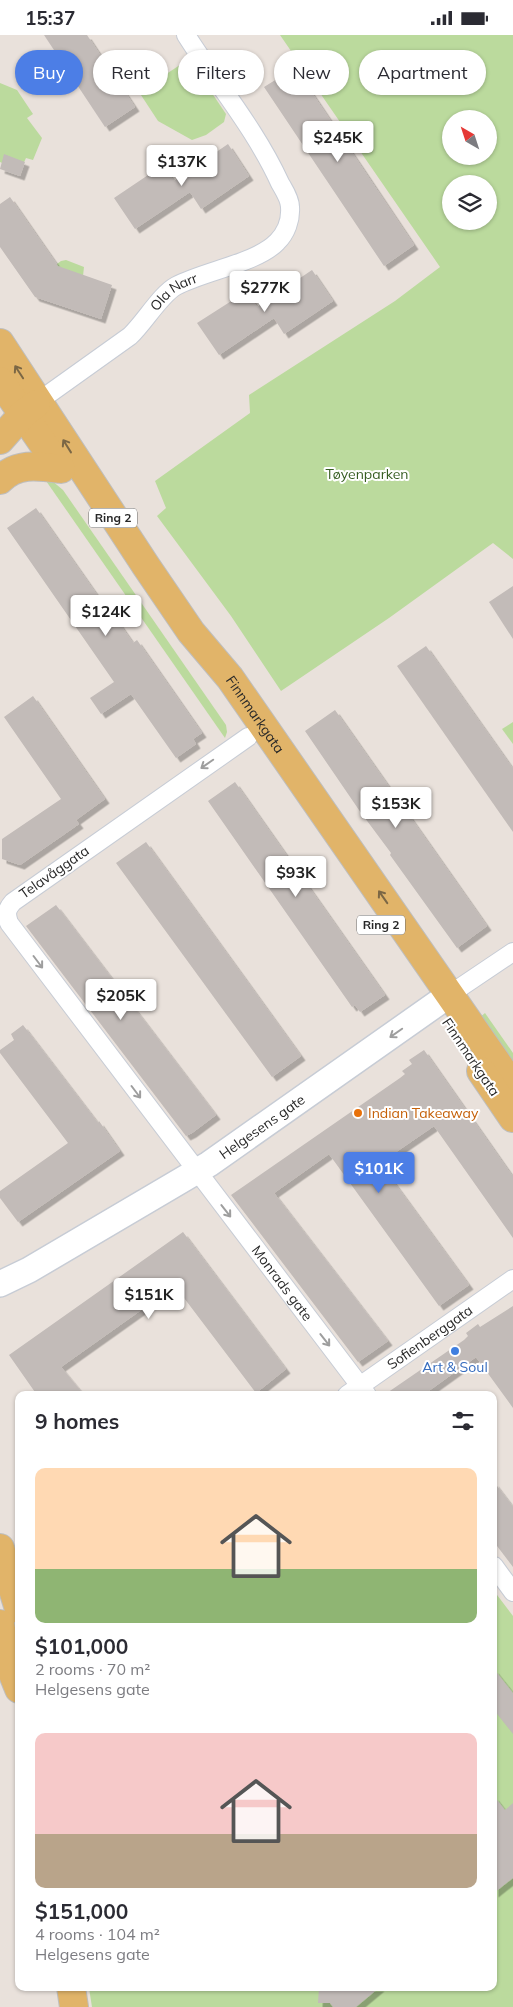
<!DOCTYPE html>
<html lang="en">
<head>
<meta charset="utf-8">
<style>
	body { margin:0; font-family:Mulish,sans-serif; background:#f7f7f7; color:#2b2b33; height:100vh; display:flex; flex-direction:column; font-size:19px; white-space:nowrap }
	* { box-sizing:border-box; margin:0 }
	p { font-size:16px; color:#7c7c81 }
	.icon { flex:none; width:28px; height:28px; fill:none; stroke:currentColor; stroke-width:2; stroke-linecap:round; stroke-linejoin:round }
	.map { position:relative; flex:1; overflow:hidden }
	.drawer { position:absolute; left:15px; top:1356px; width:482px; height:600px; display:flex; flex-direction:column; background:#fff; border-radius:10px; box-shadow:0 1px 4px #0004 }
	.drawer>* { flex:none }
	.top-card { position:absolute; left:15px; top:15px; width:484px; height:45px; display:flex; gap:10px }
	.needle { width:32px; rotate:321deg }
	.controls { position:absolute; left:442px; top:75px; display:grid; gap:10px }
	.controls a { display:grid; place-items:center; width:55px; height:55px; border-radius:50%; background:#fff; box-shadow:0 1px 4px #0004; font-size:25px }
	.price { position:absolute; translate:-50% -42px; padding:0 11px; border-radius:5px; background:#fff; color:#222; font-size:16px; line-height:32px; filter:drop-shadow(0 1px 2px #0008) }
	.price::after { content:''; position:absolute; left:50%; top:30px; width:15px; height:11px; margin-left:-8px; background:inherit; clip-path:polygon(0 0,100% 0,50% 100%) }
	.price.selected { background:#4c7ee6; color:#fff }
	ul { padding:0; list-style:none }
	li { display:grid; align-content:center; gap:10px; height:265px; padding:0 20px }
	li span { display:grid; place-items:center; height:155px; border-radius:10px; color:#555 }
	li>.icon { margin-inline-start:auto }
	span .icon { width:90px; height:90px; fill:#fffc; stroke-width:1 }
	li b { font-size:21px }
	h2 { display:flex; justify-content:space-between; align-items:center; height:60px; padding:0 20px; font-size:21px }
	.pill { padding:0 18px; border-radius:22px; background:#fff; box-shadow:0 1px 4px #0004; font-size:18px; line-height:45px }
	.pill.selected { background:#4c7ee6; color:#fff }
	.status { display:flex; justify-content:space-between; align-items:center; height:35px; padding:0 25px; background:#fff; direction:ltr }
	.status svg { height:14px; fill:currentColor }
	.map>svg:first-child { display:block }
	.green { fill:#bbda9d; fill-rule:evenodd }
	.building { fill:#c2bbb8; filter:url(#shadow) }
	.lines { fill:none; stroke-linecap:round; stroke-linejoin:round }
	.street-casing { stroke:#c7ccd5; stroke-width:20 }
	.secondary-casing { stroke:#c7ccd5; stroke-width:28 }
	.primary-casing { stroke:#bebebe; stroke-width:30 }
	.street { stroke:#fff; stroke-width:18 }
	.secondary { stroke:#fff; stroke-width:25 }
	.primary { stroke:#e1b469; stroke-width:28 }
	.oneway { stroke:#7b6745 }
	.oneway2 { stroke:#9e9e9e }
	.food-dot { fill:#e8710a; stroke:#fff; stroke-width:2 }
	.shop-dot { fill:#3f7fe0; stroke:#fff; stroke-width:2 }
	.labels { text-anchor:middle; stroke-width:4; stroke-linejoin:round; paint-order:stroke }
	.shield { fill:#fff; stroke:#686868; stroke-width:1 }
	.shield-label { font-size:12px; font-weight:bold; fill:#282828 }
	.street-label { font-size:14px; fill:#282828; stroke:#fff }
	.park-label { font-size:14px; fill:#365d21; stroke:#fff }
	.food-label { font-size:14px; fill:#c56008; stroke:#fff; text-anchor:start }
	.shop-label { font-size:14px; fill:#366cbe; stroke:#fff }
</style>
</head>
<body>
<div class="status"><b>15:37</b><svg viewBox="0 0 49 12"><path d="M0 12V9h3v3zM5 12V6h3v6zM10 12V3h3v9zM15 12V0h3v12zM26 1h20v11H26zM47 4h2v5h-2z"/></svg></div>
<div class="map">
<svg width="513" height="1972" viewBox="0 0 513 1972">
	<defs>
		<filter id="shadow"><feDropShadow dx="4.5" dy="4.5" stdDeviation="0" flood-color="#0004"/></filter>
	</defs>
	<rect width="100%" height="100%" fill="#e9e1db"/>
	<g class="green">
		<path d="M 280,0 L 513,0 L 513,524 L 493,508 L 389,583 L 281,656 L 231,581 L 157,481 L 166,473 L 155,446 L 250,378 L 249,360 L 395,266 L 440,232 ZM 451,84 L 489,84 L 489,121 L 451,121 ZM 451,149 L 489,149 L 489,186 L 451,186 Z"/>
		<path d="M 189,24 L 226,79 L 224,87 L 206,100 L 192,105 L 158,86 L 139,57 Z"/>
		<path d="M 0,48 L 17,55 L 33,79 L 27,83 L 42,103 L 33,125 L 26,123 L 20,136 L 0,127 Z"/>
		<path d="M 66,225 L 84,232 L 83,241 L 54,231 L 61,226 Z"/>
		<path d="M 44,443 L 51,445 L 63,455 L 226,690 L 227,697 L 225,703 Z"/>
		<path d="M 513,687 L 513,709 L 502,694 Z"/>
		<path d="M 485,978 L 513,1018 L 513,1033 L 479,983 Z"/>
		<path d="M 494,1556 L 513,1581 L 513,1972 L 92,1972 L 89,1953 L 494,1952 Z"/>
	</g>
	<g class="building">
		<path d="M 44,0 L 87,0 L 135,72 L 105,92 Z"/>
		<path d="M 299,16 L 311,33 L 300,40 L 414,210 L 384,231 L 264,52 L 293,34 L 287,25 Z"/>
		<path d="M 228,109 L 249,141 L 201,174 L 190,157 L 135,194 L 114,163 L 163,130 L 174,146 Z"/>
		<path d="M 4,119 L 25,127 L 20,141 L 0,134 Z"/>
		<path d="M 10,162 L 58,231 L 112,250 L 101,284 L 35,262 L 0,212 L 0,169 Z"/>
		<path d="M 312,235 L 333,266 L 284,299 L 274,283 L 219,320 L 197,288 L 247,256 L 257,272 Z"/>
		<path d="M 36,473 L 114,584 L 115,582 L 133,608 L 137,605 L 202,698 L 193,704 L 196,709 L 176,723 L 131,659 L 101,679 L 90,663 L 114,647 L 7,493 Z"/>
		<path d="M 513,551 L 513,604 L 489,567 Z"/>
		<path d="M 426,611 L 513,734 L 513,797 L 397,631 Z"/>
		<path d="M 33,661 L 105,764 L 76,785 L 79,789 L 20,830 L 2,824 L 2,804 L 61,764 L 4,682 Z"/>
		<path d="M 335,675 L 487,891 L 457,913 L 390,820 L 391,818 L 359,775 L 305,696 Z"/>
		<path d="M 235,747 L 385,960 L 360,977 L 355,970 L 352,972 L 208,766 Z"/>
		<path d="M 146,807 L 301,1021 L 272,1042 L 116,828 Z"/>
		<path d="M 56,870 L 216,1080 L 192,1098 L 186,1101 L 26,891 Z"/>
		<path d="M 23,990 L 98,1088 L 99,1086 L 120,1116 L 18,1187 L 0,1163 L 0,1156 L 68,1108 L 0,1018 L 0,1015 L 14,1005 L 11,999 Z"/>
		<path d="M 424,1015 L 513,1142 L 513,1203 L 434,1091 L 380,1128 L 469,1250 L 439,1271 L 329,1119 L 274,1158 L 388,1306 L 358,1327 L 231,1160 L 400,1043 L 405,1039 L 402,1036 L 412,1029 L 409,1025 Z"/>
		<path d="M 183,1197 L 286,1334 L 256,1358 L 175,1251 L 61,1332 L 84,1360 L 37,1360 L 9,1320 Z"/>
		<path d="M 513,1271 L 513,1373 L 476,1322 L 423,1360 L 384,1360 L 464,1305 L 468,1301 L 466,1298 L 478,1289 L 480,1292 Z"/>
		<path d="M 494,1447 L 513,1472 L 513,1532 L 494,1507 Z"/>
		<path d="M 494,1634 L 513,1658 L 513,1699 L 494,1675 Z"/>
		<path d="M 494,1761 L 505,1775 L 513,1768 L 513,1843 L 494,1858 Z"/>
		<path d="M 319,1952 L 380,1952 L 356,1972 L 333,1972 L 330,1968 L 318,1968 Z"/>
	</g>
	<g class="lines">
		<defs>
			<g id="street">
				<path id="s1" d="M 39,366 L 130,301 C 144,288 161,259 176,251 C 204,236 257,228 277,207 C 286,198 291,185 290,172 C 290,164 284,155 280,148 C 256,95 217,49 186,0"/>
				<path id="s2" d="M 248,702 L 13,867 C 6,875 6,879 9,888 L 367,1360"/>
				<path d="M 449,960 L 513,917"/>
				<path id="s3" d="M 347,1360 L 513,1244"/>
				<path d="M 494,1531 L 513,1557"/>
			</g>
			<g id="secondary">
				<path id="s4" d="M 0,1249 L 29,1235 L 209,1129 L 449,960"/>
			</g>
			<g id="primary">
				<path id="s5" d="M 0,308 L 146,531 L 191,597 L 230,643 L 513,1051"/>
				<path d="M 0,346 L 57,429"/>
				<path d="M 0,405 L 23,379 L 36,369"/>
				<path d="M 0,445 C 17,427 39,431 61,434"/>
				<path d="M 481,1036 L 513,1083"/>
				<path d="M 0,1513 L 19,1574"/>
				<path d="M 0,1589 L 7,1624 L 19,1654"/>
				<path d="M 71,1952 L 74,1972"/>
			</g>
		</defs>
		<use href="#street" class="street-casing"/>
		<use href="#secondary" class="secondary-casing"/>
		<use href="#primary" class="primary-casing"/>
		<use href="#street" class="street"/>
		<use href="#secondary" class="secondary"/>
		<use href="#primary" class="primary"/>
	</g>
	<defs><path id="oneway-shaft" d="M-6 0H5M1.5-3L5.5 0L1.5 3" fill="none" stroke-width="1.6" stroke-linecap="round" stroke-linejoin="round" transform="scale(1.25)"/></defs>
	<g class="oneway">
		<use href="#oneway-shaft" transform="translate(19 337) rotate(-123)"/>
		<use href="#oneway-shaft" transform="translate(67 411) rotate(-122)"/>
		<use href="#oneway-shaft" transform="translate(383 862) rotate(-125)"/>
	</g>
	<g class="oneway2">
		<use href="#oneway-shaft" transform="translate(207 729) rotate(145)"/>
		<use href="#oneway-shaft" transform="translate(38 927) rotate(53)"/>
		<use href="#oneway-shaft" transform="translate(396 998) rotate(145)"/>
		<use href="#oneway-shaft" transform="translate(136 1057) rotate(53)"/>
		<use href="#oneway-shaft" transform="translate(226 1176) rotate(52)"/>
		<use href="#oneway-shaft" transform="translate(325 1305) rotate(52)"/>
	</g>
	<circle class="food-dot" cx="358" cy="1078" r="5"/>
	<circle class="shop-dot" cx="455" cy="1316" r="5"/>
	<g class="labels">
		<g class="shield">
			<rect x="89" y="473.5" width="48" height="19" rx="4"/>
			<rect x="357" y="880.5" width="48" height="19" rx="4"/>
		</g>
		<g class="shield-label">
			<text x="113" y="487">Ring 2</text>
			<text x="381" y="894">Ring 2</text>
		</g>
		<g class="street-label">
			<text dy="5" stroke="none"><textPath href="#s1" startOffset="175">Ola Narr</textPath></text>
			<text dy="5" stroke="none"><textPath href="#s5" startOffset="451">Finnmarkgata</textPath></text>
			<text transform="translate(54 837) rotate(-35)" y="5">Telavåggata</text>
			<text transform="translate(471 1022) rotate(56)" y="5">Finnmarkgata</text>
			<text dy="5" stroke="none"><textPath href="#s4" startOffset="306">Helgesens gate</textPath></text>
			<text dy="5" stroke="none"><textPath href="#s2" startOffset="762">Monrads gate</textPath></text>
			<text dy="5" stroke="none"><textPath href="#s3" startOffset="101">Sofienberggata</textPath></text>
		</g>
		<g class="park-label">
			<text x="367" y="444">Tøyenparken</text>
		</g>
		<g class="food-label">
			<text x="368" y="1083">Indian Takeaway</text>
		</g>
		<g class="shop-label">
			<text x="455" y="1337">Art &amp; Soul</text>
		</g>
	</g>
</svg>
<div class="controls">
<a><svg class="needle" viewBox="-14 -14 28 28"><path d="M0-13l5 13h-10z" fill="#e53935"/><path d="M0 13l5-13h-10z" fill="#7c7c81"/></svg></a>
<a><svg class="icon" aria-label="layers" viewBox="0 0 24 24"><path d="M12 4l9 5-9 5-9-5zM3 14l9 5 9-5"/></svg></a>
</div>
<b class="price" style="left:338px;top:128px">$245K</b>
<b class="price" style="left:182px;top:152px">$137K</b>
<b class="price" style="left:265px;top:278px">$277K</b>
<b class="price" style="left:106px;top:602px">$124K</b>
<b class="price" style="left:396px;top:794px">$153K</b>
<b class="price" style="left:296px;top:863px">$93K</b>
<b class="price" style="left:121px;top:986px">$205K</b>
<b class="price selected" style="left:379px;top:1159px">$101K</b>
<b class="price" style="left:149px;top:1285px">$151K</b>
<div class="top-card">
<a class="pill selected">Buy</a>
<a class="pill">Rent</a>
<a class="pill">Filters</a>
<a class="pill">New</a>
<a class="pill">Apartment</a>
</div>
<section class="drawer">
<h2>9 homes<svg class="icon" aria-label="filters" viewBox="0 0 24 24"><path d="M4 7h16M4 17h16"/><circle cx="9" cy="7" r="2"/><circle cx="15" cy="17" r="2"/></svg></h2>
<ul>
<li><span style="background:linear-gradient(#ffd9b3 65%,#8fb573 0)"><svg class="icon" aria-label="home" viewBox="0 0 24 24"><path d="M3 11l9-7 9 7M6 9v11h12V9"/></svg></span><div><b>$101,000</b><p>2 rooms · 70 m²</p><p>Helgesens gate</p></div></li>
<li><span style="background:linear-gradient(#f6c9c9 65%,#b9a48a 0)"><svg class="icon" aria-label="home" viewBox="0 0 24 24"><path d="M3 11l9-7 9 7M6 9v11h12V9"/></svg></span><div><b>$151,000</b><p>4 rooms · 104 m²</p><p>Helgesens gate</p></div></li>
</ul>
</section>
</div>
</body>
</html>
